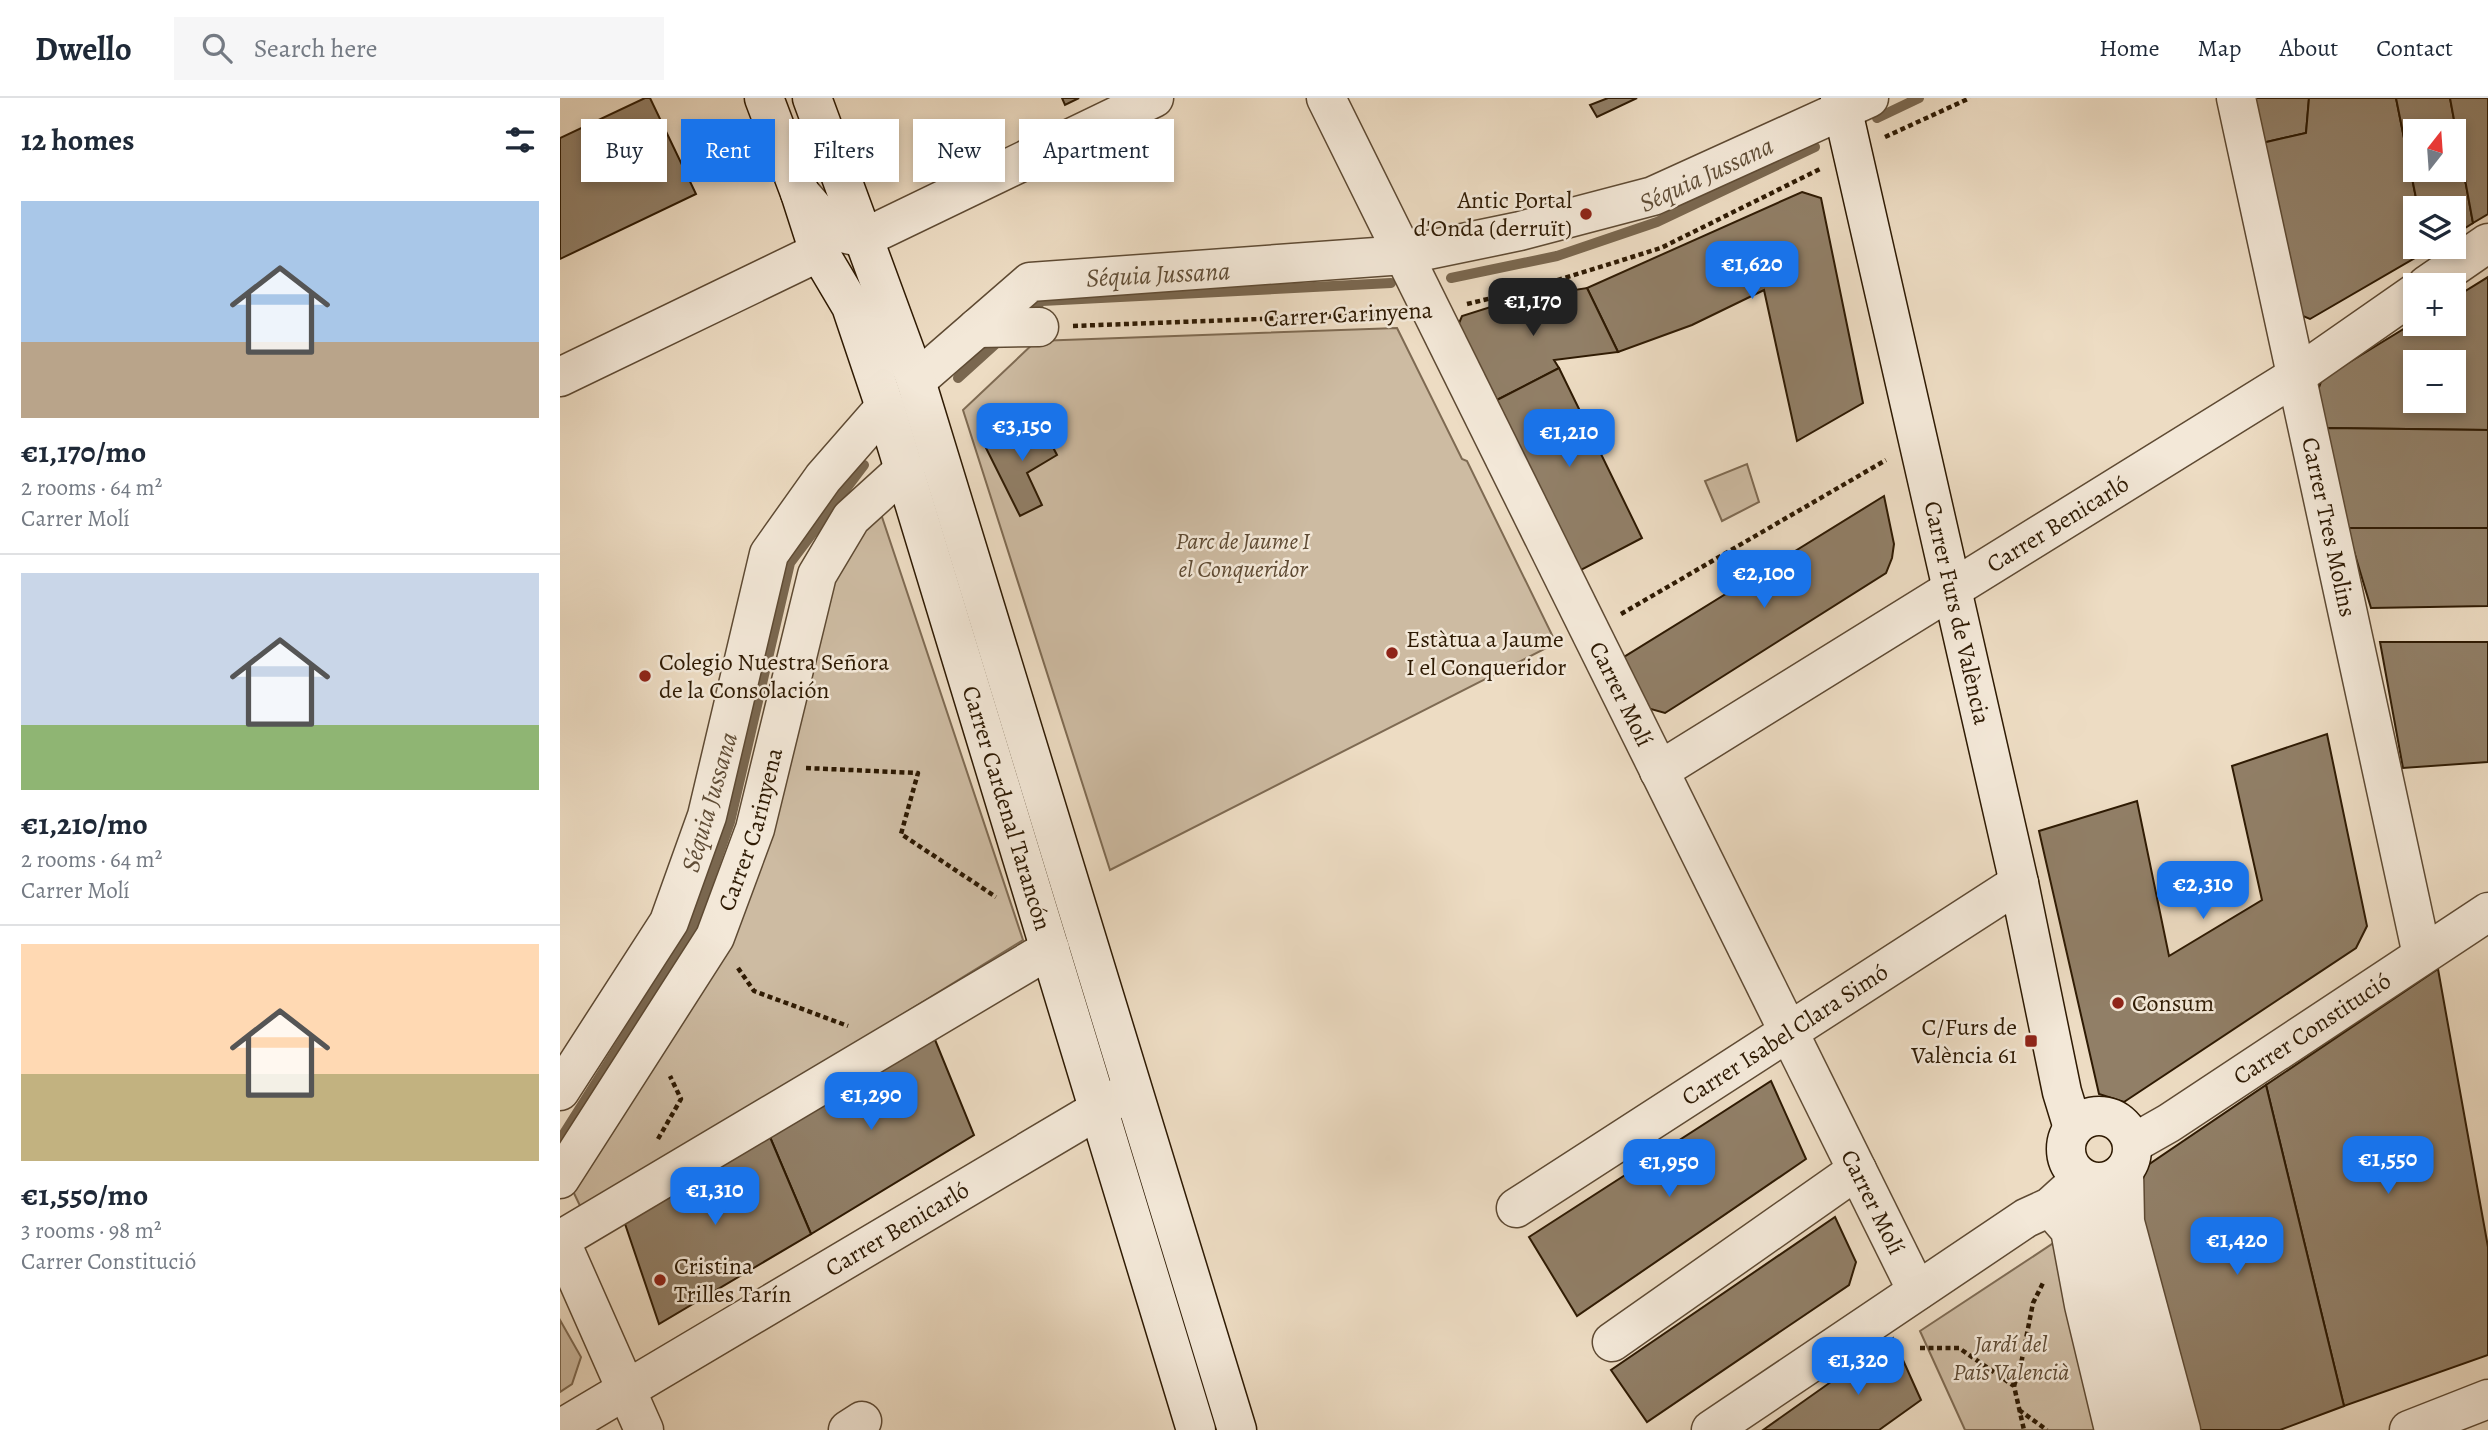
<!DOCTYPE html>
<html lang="en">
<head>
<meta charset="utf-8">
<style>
	body { margin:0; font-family:Alegreya,serif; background:#f6f6f7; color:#1f2937; height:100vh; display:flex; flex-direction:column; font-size:26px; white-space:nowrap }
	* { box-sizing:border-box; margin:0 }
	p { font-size:23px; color:#747a83 }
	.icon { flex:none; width:38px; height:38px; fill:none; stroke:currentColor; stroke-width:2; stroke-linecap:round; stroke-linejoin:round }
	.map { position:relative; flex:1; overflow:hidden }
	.sheet { display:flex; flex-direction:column; background:#fff; width:560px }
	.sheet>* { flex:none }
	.hud { position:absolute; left:21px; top:21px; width:665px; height:63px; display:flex; gap:14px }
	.needle { width:46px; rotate:17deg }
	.buttons { position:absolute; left:1843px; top:21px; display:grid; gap:14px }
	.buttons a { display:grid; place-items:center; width:63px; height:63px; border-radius:0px; background:#fff; box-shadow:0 4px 10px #0003; font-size:35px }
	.price { position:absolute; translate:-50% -60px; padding:0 16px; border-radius:14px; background:#1a73e8; color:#fff; font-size:23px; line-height:46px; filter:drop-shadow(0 2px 4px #0008) }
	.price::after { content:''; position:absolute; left:50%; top:42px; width:21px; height:16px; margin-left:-10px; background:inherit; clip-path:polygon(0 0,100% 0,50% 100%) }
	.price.current { background:#222; color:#fff }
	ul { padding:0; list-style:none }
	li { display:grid; align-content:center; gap:14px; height:371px; padding:0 21px }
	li+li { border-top:2px solid #e0e1e3 }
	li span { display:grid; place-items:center; height:217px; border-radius:0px; color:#555 }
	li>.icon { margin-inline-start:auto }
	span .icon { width:126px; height:126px; fill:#fffc; stroke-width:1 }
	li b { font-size:30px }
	h2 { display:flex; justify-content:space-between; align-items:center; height:84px; padding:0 21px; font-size:30px }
	.chip { padding:0 24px; border-radius:0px; background:#fff; box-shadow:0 4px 10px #0003; font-size:24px; line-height:63px }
	.chip.current { background:#1a73e8; color:#fff }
	header { display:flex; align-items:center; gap:42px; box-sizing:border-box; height:98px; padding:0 35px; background:#fff; border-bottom:2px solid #e0e1e3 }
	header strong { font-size:33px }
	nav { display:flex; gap:38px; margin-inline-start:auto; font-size:24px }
	.search { width:490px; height:63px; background:#f6f6f7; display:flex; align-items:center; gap:18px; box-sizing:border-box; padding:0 24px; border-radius:0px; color:#747a83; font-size:26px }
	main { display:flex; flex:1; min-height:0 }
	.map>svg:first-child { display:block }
	.green { fill:#cdbba2; stroke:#7e6a52; stroke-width:2 }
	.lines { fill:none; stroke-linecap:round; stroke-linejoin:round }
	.stream { stroke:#7a674f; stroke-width:10 }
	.building { fill:#917f67; stroke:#2e1a03; stroke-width:2; fill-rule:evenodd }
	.street-casing { stroke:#5e4a33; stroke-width:41 }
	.secondary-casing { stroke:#2e1a03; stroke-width:41 }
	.path { stroke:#2e1a03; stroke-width:4.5; stroke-dasharray:5 3.5; stroke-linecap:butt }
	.street { stroke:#f3e8d8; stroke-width:38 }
	.secondary { stroke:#f3e8d8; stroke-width:38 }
	.poi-dot { fill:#8f2418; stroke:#f3e8d8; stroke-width:2.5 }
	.labels { text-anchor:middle; stroke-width:5; stroke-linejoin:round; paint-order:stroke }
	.poi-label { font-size:24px; fill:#2e1a03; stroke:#f3e8d8; text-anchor:start }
	.street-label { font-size:24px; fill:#2e1a03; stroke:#f3e8d8 }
	.park-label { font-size:24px; font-style:italic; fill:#5e4a33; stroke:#f3e8d8 }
	.water-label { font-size:26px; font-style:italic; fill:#604d36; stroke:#f3e8d8 }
</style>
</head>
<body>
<header>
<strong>Dwello</strong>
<div class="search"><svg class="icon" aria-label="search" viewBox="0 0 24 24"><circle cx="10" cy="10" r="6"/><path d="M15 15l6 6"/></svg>Search here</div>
<nav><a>Home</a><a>Map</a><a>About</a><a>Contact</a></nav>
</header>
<main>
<section class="sheet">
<h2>12 homes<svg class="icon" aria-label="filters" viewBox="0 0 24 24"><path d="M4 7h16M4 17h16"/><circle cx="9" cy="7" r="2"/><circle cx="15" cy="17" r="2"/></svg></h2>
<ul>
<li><span style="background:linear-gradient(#a9c7e8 65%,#b9a48a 0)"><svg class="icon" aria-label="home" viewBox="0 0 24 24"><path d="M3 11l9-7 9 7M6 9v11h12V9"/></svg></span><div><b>€1,170/mo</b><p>2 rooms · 64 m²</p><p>Carrer Molí</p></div></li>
<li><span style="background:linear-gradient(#c9d6e8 70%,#8fb573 0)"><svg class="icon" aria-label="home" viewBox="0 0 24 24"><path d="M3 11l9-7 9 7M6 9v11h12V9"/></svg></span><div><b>€1,210/mo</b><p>2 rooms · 64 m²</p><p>Carrer Molí</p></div></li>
<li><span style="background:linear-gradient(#ffd9b3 60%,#c2b280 0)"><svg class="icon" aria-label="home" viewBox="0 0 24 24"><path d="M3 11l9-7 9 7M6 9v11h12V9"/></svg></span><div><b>€1,550/mo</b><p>3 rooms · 98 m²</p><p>Carrer Constitució</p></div></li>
</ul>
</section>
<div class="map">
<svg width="1928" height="1332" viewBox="0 0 1928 1332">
	<rect width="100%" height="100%" fill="#eddcc3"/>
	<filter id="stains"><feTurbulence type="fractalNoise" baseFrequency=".00286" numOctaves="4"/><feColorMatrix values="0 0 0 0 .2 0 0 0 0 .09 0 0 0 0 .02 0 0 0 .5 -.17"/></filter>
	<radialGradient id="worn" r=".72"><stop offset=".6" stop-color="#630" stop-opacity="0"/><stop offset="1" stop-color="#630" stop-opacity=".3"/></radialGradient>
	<g class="green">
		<path d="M 837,230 L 902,361 L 907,363 L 996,545 L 550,772 L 403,312 L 476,243 Z"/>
		<path d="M 1187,366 L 1199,404 L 1162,423 L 1145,383 Z"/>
		<path d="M 319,410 L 463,842 L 23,1114 L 11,1089 L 121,911 L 268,481 Z"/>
		<path d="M 1492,1146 L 1498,1149 L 1540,1332 L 1405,1332 L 1360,1233 Z"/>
		<path d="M 0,1222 L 21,1259 L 12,1286 L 0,1294 Z"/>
	</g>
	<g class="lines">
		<g class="stream">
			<path d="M 1317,20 L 1359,0"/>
			<path d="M 891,180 L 997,158 L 1097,124 L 1255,49"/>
			<path d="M 466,217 L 482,203 L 831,185"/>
			<path d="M 398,280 L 440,242"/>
			<path d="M 0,1042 L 132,832 L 170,724 L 230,465 L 304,367"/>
		</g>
	</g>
	<g class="building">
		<path d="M 85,0 L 90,0 L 136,96 L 0,161 L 0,40 Z"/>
		<path d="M 502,0 L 519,0 L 505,7 Z"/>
		<path d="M 1048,0 L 1077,0 L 1037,19 L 1030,7 Z"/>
		<path d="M 1693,0 L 1749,0 L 1746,35 L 1702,45 Z"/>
		<path d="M 1749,0 L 1836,0 L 1858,110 L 1855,110 L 1855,149 L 1866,149 L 1867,153 L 1750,221 L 1738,216 L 1702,45 L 1746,35 Z"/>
		<path d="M 1836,0 L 1890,0 L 1913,125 L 1894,137 L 1894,110 L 1858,110 ZM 1855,33 L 1894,33 L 1894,72 L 1855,72 Z"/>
		<path d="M 1890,0 L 1928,0 L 1928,116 L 1913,125 Z"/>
		<path d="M 1242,94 L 1261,100 L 1303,305 L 1237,343 L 1204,192 L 1132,227 L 1058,254 L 1027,190 Z"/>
		<path d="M 1928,179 L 1928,332 L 1767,330 L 1757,295 L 1762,281 L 1855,224 L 1894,226 L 1894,200 ZM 1855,264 L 1894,264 L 1894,303 L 1855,303 Z"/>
		<path d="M 1027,190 L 1058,254 L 994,262 L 999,270 L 935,303 L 897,230 L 902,218 L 956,201 Z"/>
		<path d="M 999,270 L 1082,440 L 1021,472 L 935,303 Z"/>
		<path d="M 478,321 L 497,357 L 467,375 L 482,407 L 460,418 L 426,350 L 450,339 L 448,335 Z"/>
		<path d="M 1767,330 L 1928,332 L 1928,430 L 1787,430 Z"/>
		<path d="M 1324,398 L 1334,446 L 1332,460 L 1326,475 L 1105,615 L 1087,610 L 1064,559 Z"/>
		<path d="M 1787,430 L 1928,430 L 1928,508 L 1811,510 Z"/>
		<path d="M 1820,544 L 1928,544 L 1928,664 L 1843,670 Z"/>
		<path d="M 1767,636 L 1807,828 L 1796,850 L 1564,1004 L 1539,996 L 1479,733 L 1577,703 L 1609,858 L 1702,802 L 1672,668 Z"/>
		<path d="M 1878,871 L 1928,1149 L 1928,1257 L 1784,1308 L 1706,987 Z"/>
		<path d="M 371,932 L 414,1037 L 251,1136 L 207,1032 Z"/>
		<path d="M 1211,983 L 1246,1061 L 1017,1218 L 969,1139 Z"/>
		<path d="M 1706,987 L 1784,1308 L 1720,1332 L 1631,1332 L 1574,1088 L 1588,1067 Z"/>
		<path d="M 207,1032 L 251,1136 L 99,1226 L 63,1120 Z"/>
		<path d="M 1275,1119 L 1296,1164 L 1289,1187 L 1087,1324 L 1051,1272 Z"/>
		<path d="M 1333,1240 L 1361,1302 L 1319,1332 L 1203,1332 Z"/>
	</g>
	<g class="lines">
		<defs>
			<g id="street">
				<path id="s1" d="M 766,0 L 1357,1193"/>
				<path id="s2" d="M 1676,0 L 1862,857"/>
				<path d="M 240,95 L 273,133 L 304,140 L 594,0"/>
				<path d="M 1867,187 L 1928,145"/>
				<path d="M 417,230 L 479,229"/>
				<path d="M 0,279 L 259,154"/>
				<path d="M 356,283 L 470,184 L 844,157 L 960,133 L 1093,98 L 1309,0"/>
				<path id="s3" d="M 1099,673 L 1736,278 L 1855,195"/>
				<path d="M 0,993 L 109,824 L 147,718 L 209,456 L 263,380 L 325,309"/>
				<path id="s4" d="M 1572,1046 L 1609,1025 L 1928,814"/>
				<path d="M 1564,1073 L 1565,1124 L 1621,1332"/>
				<path id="s5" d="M 0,1081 L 155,839 L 195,731 L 257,477 L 291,420 L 345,371"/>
				<path d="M 1490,1109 L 1510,1132 L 1524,1207 L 1554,1332"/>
				<path id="s6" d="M 956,1110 L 1459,785"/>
				<path d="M 0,1142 L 490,851"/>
				<path d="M 0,1142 L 84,1332"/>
				<path d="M 1052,1244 L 1297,1072"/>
				<path id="s7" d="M 0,1331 L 568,994"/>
				<path d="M 288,1332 L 302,1323"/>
				<path d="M 1151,1332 L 1466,1120 L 1490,1109 L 1522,1080"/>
				<path d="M 1849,1332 L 1928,1301"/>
			</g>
			<g id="secondary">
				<path id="s8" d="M 204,0 L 240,95 L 259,154 L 291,208 L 325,309 L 636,1332"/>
				<path d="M 252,0 L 356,283 L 677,1332"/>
				<path id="s9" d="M 1280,0 L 1459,785 L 1502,994 L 1513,1030"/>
				<circle cx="1539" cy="1051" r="33"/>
				<path d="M 1527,1083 L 1585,1332"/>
			</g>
		</defs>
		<use href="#street" class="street-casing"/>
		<use href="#secondary" class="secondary-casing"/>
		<g class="path">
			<path d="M 1325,39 L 1410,0"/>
			<path d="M 907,206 L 969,191 L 1101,150 L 1260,71"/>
			<path d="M 513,228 L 833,216"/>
			<path d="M 1061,516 L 1326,362"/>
			<path d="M 246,670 L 358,675 L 341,736 L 436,799"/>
			<path d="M 178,870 L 194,893 L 288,928"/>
			<path d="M 98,1041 L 121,1001 L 110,978"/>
			<path d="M 1360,1250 L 1399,1250 L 1454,1288 L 1464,1332"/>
			<path d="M 1454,1288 L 1461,1266 L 1473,1205 L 1483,1185"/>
			<path d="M 1459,1312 L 1487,1332"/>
		</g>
		<use href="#street" class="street"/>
		<use href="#secondary" class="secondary"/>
	</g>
	<g class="poi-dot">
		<circle cx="1026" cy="116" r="7"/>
		<circle cx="832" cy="555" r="7"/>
		<circle cx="85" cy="578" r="7"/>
		<circle cx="1558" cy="905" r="7"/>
		<rect x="1464" y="936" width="14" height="14" rx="3.5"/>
		<circle cx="100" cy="1182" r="7"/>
	</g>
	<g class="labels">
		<g class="poi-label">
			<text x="1012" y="110" text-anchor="end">Antic Portal<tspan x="1012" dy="28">d'Onda (derruït)</tspan></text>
			<text x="846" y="549">Estàtua a Jaume<tspan x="846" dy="28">I el Conqueridor</tspan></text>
			<text x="99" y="572">Colegio Nuestra Señora<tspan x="99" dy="28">de la Consolación</tspan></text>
			<text x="1572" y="913">Consum</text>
			<text x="1457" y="937" text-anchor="end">C/Furs de<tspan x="1457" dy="28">València 61</tspan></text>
			<text x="114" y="1176">Cristina<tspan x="114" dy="28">Trilles Tarín</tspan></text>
		</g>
		<g class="street-label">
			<text transform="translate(788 216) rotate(-3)" y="8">Carrer Carinyena</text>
			<text dy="8" stroke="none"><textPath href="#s3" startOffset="469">Carrer Benicarló</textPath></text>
			<text dy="8" stroke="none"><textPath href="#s2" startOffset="439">Carrer Tres Molins</textPath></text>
			<text dy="8" stroke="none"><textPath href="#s9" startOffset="528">Carrer Furs de València</textPath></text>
			<text dy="8" stroke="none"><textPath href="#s1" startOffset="665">Carrer Molí</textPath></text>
			<text dy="8" stroke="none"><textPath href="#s8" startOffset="752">Carrer Cardenal Tarancón</textPath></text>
			<text dy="8" stroke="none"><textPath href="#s5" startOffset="401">Carrer Carinyena</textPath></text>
			<text dy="8" stroke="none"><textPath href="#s4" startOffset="214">Carrer Constitució</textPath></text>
			<text dy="8" stroke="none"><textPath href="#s6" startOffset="320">Carrer Isabel Clara Simó</textPath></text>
			<text dy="8" stroke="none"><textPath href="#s1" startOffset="1232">Carrer Molí</textPath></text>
			<text dy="8" stroke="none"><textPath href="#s7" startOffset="392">Carrer Benicarló</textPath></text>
		</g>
		<g class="park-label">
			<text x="683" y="451">Parc de Jaume I<tspan x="683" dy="28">el Conqueridor</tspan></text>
			<text x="1451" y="1254">Jardí del<tspan x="1451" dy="28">País Valencià</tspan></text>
		</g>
		<g class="water-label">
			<text transform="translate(1146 76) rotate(-25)" y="9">Séquia Jussana</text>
			<text transform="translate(598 176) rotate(-3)" y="9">Séquia Jussana</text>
			<text transform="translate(149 704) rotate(-74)" y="9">Séquia Jussana</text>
		</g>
	</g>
	<rect width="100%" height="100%" filter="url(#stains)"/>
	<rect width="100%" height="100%" fill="url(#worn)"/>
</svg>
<div class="buttons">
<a><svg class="needle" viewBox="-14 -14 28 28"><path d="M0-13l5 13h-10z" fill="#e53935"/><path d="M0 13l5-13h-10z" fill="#747a83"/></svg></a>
<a><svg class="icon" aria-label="layers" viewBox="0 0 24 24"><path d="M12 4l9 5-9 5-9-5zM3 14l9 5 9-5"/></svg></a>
<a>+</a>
<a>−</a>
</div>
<b class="price" style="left:1192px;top:203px">€1,620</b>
<b class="price current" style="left:973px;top:240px">€1,170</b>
<b class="price" style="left:462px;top:365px">€3,150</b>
<b class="price" style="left:1009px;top:371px">€1,210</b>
<b class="price" style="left:1204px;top:512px">€2,100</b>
<b class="price" style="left:1643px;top:823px">€2,310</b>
<b class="price" style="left:311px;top:1034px">€1,290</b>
<b class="price" style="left:1828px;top:1098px">€1,550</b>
<b class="price" style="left:1109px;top:1101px">€1,950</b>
<b class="price" style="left:155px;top:1129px">€1,310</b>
<b class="price" style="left:1677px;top:1179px">€1,420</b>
<b class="price" style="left:1298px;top:1299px">€1,320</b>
<div class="hud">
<a class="chip">Buy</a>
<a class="chip current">Rent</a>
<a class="chip">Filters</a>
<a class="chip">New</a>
<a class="chip">Apartment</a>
</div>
</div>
</main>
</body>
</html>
